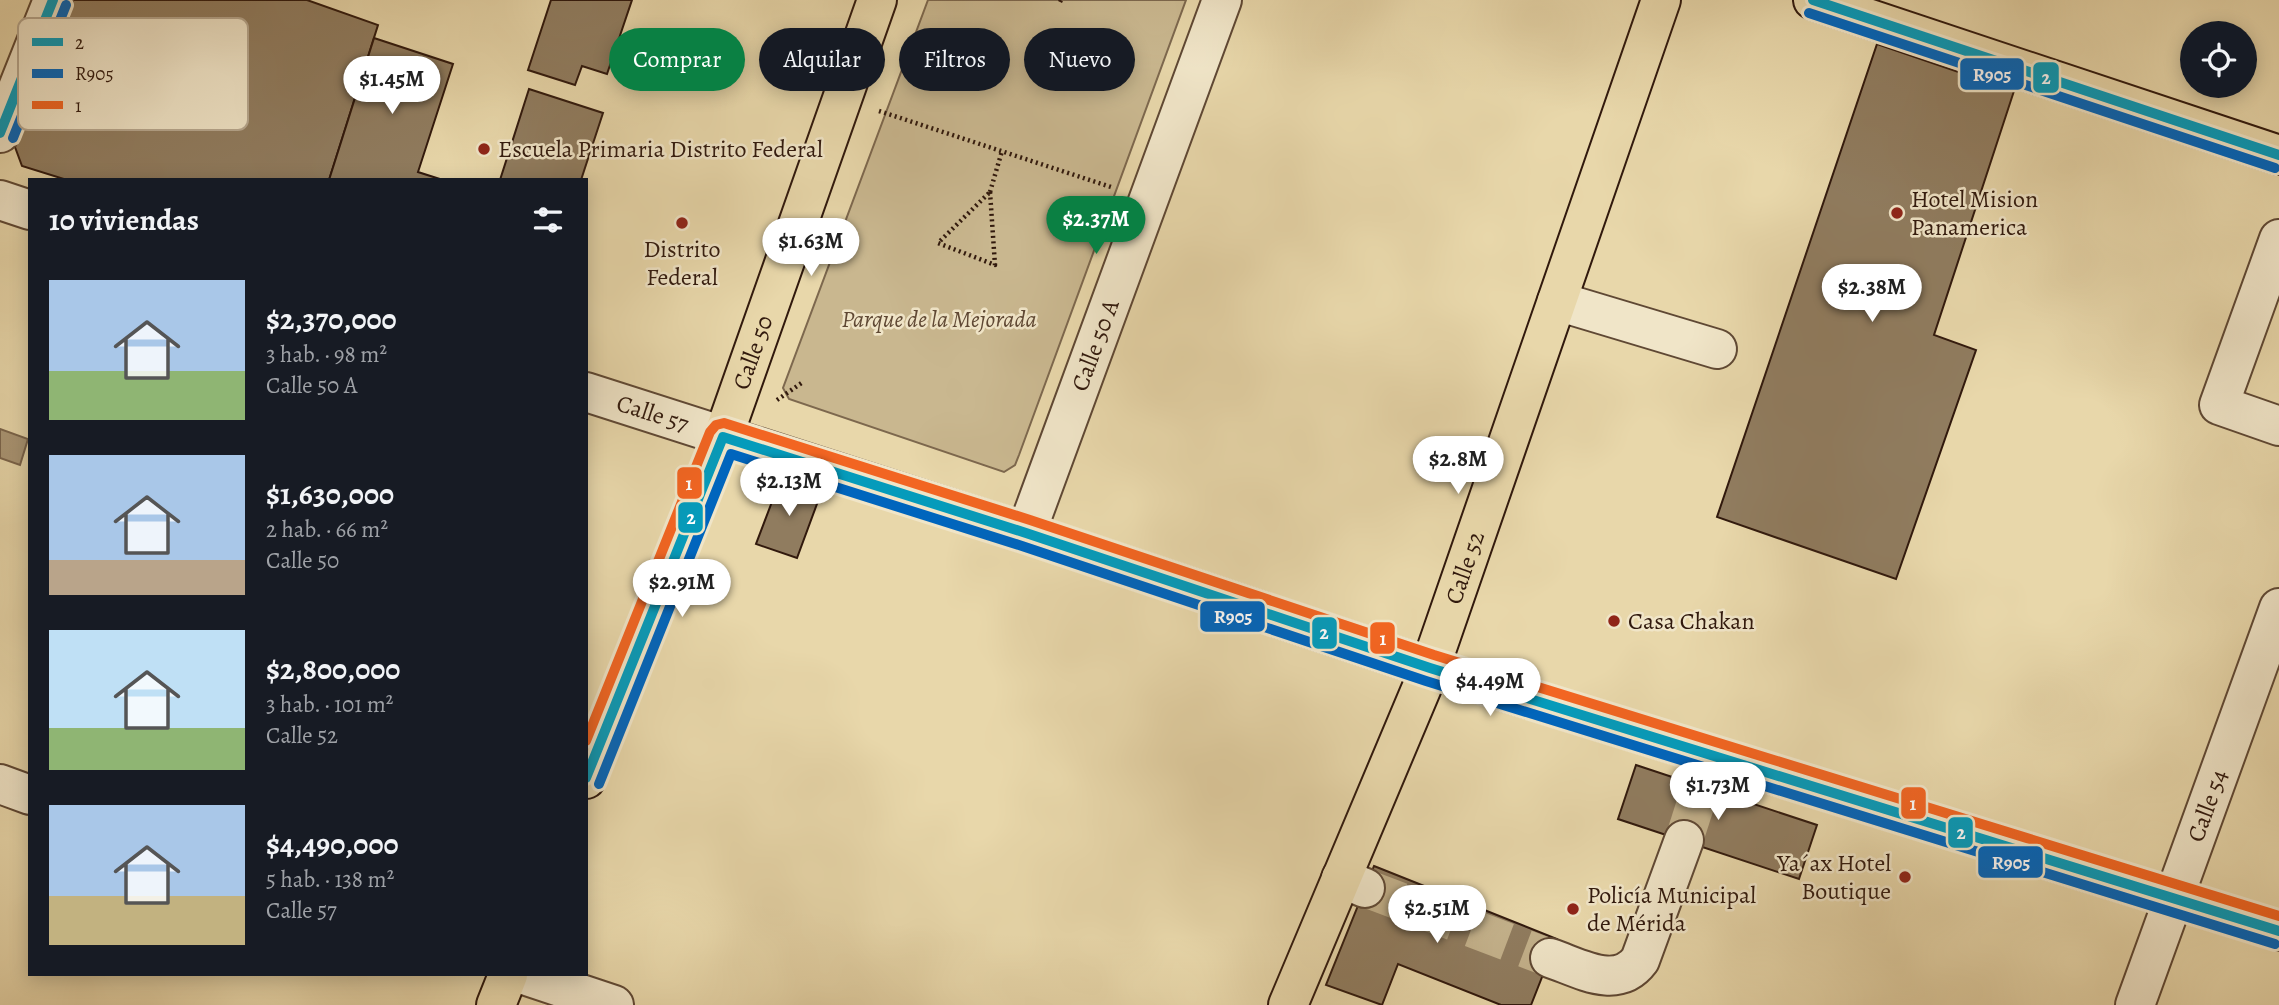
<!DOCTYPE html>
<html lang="es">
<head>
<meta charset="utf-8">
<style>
	body { margin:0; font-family:Alegreya,serif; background:#242831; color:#f1f3f6; height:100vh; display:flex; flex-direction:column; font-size:26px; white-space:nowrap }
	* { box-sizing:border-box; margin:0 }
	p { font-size:23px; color:#9ea1a6 }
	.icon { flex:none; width:38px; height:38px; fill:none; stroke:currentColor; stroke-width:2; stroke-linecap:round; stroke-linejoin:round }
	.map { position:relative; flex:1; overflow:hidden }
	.sheet { position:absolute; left:28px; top:178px; width:560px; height:798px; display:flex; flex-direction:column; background:#171b24; border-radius:0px; box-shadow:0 4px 18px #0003 }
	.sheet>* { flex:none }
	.hud { position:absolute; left:609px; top:28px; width:665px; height:63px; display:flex; gap:14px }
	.controls { position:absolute; left:2180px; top:21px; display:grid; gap:14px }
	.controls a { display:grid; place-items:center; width:77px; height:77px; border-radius:50%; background:#171b24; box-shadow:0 4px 18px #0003; font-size:35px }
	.price { position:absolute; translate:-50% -60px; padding:0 16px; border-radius:24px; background:#fff; color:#222; font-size:23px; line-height:46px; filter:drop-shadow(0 2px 4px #0008) }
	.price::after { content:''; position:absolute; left:50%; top:42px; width:21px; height:16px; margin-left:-10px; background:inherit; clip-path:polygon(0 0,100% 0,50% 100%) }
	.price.on { background:#0b8043; color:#fff }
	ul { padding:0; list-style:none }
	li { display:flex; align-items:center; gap:21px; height:175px; padding:0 21px }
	li span { display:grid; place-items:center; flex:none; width:196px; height:140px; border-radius:0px; color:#555 }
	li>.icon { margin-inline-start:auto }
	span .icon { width:84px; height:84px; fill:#fffc; stroke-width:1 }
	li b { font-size:30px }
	h2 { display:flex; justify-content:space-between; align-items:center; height:84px; padding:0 21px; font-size:30px }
	.pill { padding:0 24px; border-radius:32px; background:#171b24; box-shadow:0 4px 18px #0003; font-size:24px; line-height:63px }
	.pill.on { background:#0b8043; color:#fff }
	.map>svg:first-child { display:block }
	.green { fill:#c9b78f; stroke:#7d684e; stroke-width:2 }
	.water { fill:#aa9675; stroke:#7a644b; stroke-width:2 }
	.building { fill:#907c5f; stroke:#31190d; stroke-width:2 }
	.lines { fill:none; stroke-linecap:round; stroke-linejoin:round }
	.minor-tunnel { stroke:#c3b18b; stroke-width:38; stroke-dasharray:38 19; stroke-linecap:butt }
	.minor-casing { stroke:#5f4834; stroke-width:42 }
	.major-casing { stroke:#31190d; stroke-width:42 }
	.path { stroke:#31190d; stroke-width:4.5; stroke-dasharray:2 3.5; stroke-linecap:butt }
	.minor { stroke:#f0e5c8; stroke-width:38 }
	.major { stroke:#e8d7aa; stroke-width:38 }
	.bus-1-casing { stroke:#f0e5c8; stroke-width:16 }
	.bus-2-casing { stroke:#f0e5c8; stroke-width:16 }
	.bus-3-casing { stroke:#f0e5c8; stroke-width:16 }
	.bus-1 { stroke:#059bbb; stroke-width:10 }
	.bus-2 { stroke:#0065bd; stroke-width:10 }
	.bus-3 { stroke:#f26522; stroke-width:10 }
	.poi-dot { fill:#8f2418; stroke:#f0e5c8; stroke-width:2.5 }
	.labels { text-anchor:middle; stroke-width:5; stroke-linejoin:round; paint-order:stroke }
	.poi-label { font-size:24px; fill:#31190d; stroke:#f0e5c8; text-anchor:start }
	.park-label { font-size:24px; font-style:italic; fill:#5f4834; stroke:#f0e5c8 }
	.street-label { font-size:24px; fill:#31190d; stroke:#f0e5c8 }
	.key { fill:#f0e5c8; stroke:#b7a890; stroke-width:2 }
	.key-label { font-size:19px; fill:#31190d }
	.line-badge { stroke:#f0e5c8; stroke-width:2.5 }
	.badge-label { font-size:19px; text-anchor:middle; font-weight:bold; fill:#fff }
</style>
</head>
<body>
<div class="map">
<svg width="2279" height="1005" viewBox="0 0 2279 1005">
	<rect width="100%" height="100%" fill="#e8d7aa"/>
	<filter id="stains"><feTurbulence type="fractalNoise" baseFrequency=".00286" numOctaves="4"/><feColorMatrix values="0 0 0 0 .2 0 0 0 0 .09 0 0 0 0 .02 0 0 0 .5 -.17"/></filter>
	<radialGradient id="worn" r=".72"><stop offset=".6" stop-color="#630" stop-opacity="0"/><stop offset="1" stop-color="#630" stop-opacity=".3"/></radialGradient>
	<path class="green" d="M 928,0 L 1186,0 L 1019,455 L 1015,465 L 1004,472 L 789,399 L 783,388 Z"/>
	<path class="water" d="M 0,429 L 28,439 L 20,465 L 0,458 Z"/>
	<g class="building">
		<path d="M 73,0 L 307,0 L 378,25 L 329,180 L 67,180 L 22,166 L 15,147 Z"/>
		<path d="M 551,0 L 632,0 L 607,74 L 582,66 L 575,85 L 528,70 Z"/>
		<path d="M 374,38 L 453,64 L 418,172 L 443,180 L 329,180 Z"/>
		<path d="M 1877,44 L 2014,91 L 1934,335 L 1976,350 L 1896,579 L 1717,517 Z"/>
		<path d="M 529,89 L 603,113 L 581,180 L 500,180 Z"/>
		<path d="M 781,478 L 821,493 L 797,558 L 756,544 Z"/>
		<path d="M 1636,765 L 1817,825 L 1799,879 L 1618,819 Z"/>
		<path d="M 1374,866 L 1557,939 L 1531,1005 L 1501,1005 L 1398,964 L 1382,1005 L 1326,985 Z"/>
	</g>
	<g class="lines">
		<g class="minor-tunnel">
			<path d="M 1684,840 L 1701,787"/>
			<path d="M 1365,888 L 1550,958"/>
		</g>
		<defs>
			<g id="minor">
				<path d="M 0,133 L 53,0"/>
				<path d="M 0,200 L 30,210"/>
				<path d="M 2279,239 L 2219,405 L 2279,426"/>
				<path d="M 1557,301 L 1717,349"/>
				<path id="s1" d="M 586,392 L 1026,533 L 1430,668 L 2279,931"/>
				<path id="s2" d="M 1026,533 L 1222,0"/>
				<path d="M 0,784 L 30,795"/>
				<path d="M 1341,878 L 1365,888"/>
				<path d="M 1550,958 C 1580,968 1617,991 1640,960 L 1684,840"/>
				<path d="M 524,975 L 614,1005"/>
				<path id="s3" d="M 2135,1005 L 2279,608"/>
			</g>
			<g id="major">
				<path d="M 1813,0 L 2279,155"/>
				<path id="s4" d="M 586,779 L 723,437 L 877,0"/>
				<path d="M 496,1005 L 508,975"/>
				<path id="s5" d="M 1288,1005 L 1430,668 L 1661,0"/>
			</g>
		</defs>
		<use href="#minor" class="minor-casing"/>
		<use href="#major" class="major-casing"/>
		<g class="path">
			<path d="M 1060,2 L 1061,0"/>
			<path d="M 879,111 L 1114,188"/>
			<path d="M 990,192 L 995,265 L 938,243 Z"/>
			<path d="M 990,192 L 1002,151"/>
			<path d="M 777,400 L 803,382"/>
		</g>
		<use href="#minor" class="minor"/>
		<use href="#major" class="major"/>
		<defs>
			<g id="bus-1">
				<path d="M 1813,0 L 2279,155"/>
				<path d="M 0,133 L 53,0"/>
				<path d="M 586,778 L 723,437 L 1026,533 L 1430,668 L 2279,931"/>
			</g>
			<g id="bus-2">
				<path d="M 1809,13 L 2275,168"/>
				<path d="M 13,138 L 66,5"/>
				<path d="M 599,784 L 731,454 L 1022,546 L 1426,681 L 2275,944"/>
			</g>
			<path id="bus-3" d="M 586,741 L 710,432 L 716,425 L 724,423 L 1030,520 L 1434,655 L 2279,916"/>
		</defs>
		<use href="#bus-1" class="bus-1-casing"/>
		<use href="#bus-2" class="bus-2-casing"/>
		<use href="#bus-3" class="bus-3-casing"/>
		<use href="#bus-1" class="bus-1"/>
		<use href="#bus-2" class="bus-2"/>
		<use href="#bus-3" class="bus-3"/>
	</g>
	<g class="poi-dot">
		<circle cx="484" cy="149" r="7"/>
		<circle cx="1897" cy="213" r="7"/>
		<circle cx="682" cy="223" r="7"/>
		<circle cx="1614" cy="621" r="7"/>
		<circle cx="1905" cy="877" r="7"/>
		<circle cx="1573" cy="909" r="7"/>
	</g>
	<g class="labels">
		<g class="poi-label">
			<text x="498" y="157">Escuela Primaria Distrito Federal</text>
			<text x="1911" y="207">Hotel Mision<tspan x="1911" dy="28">Panamerica</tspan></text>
			<text x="682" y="257" text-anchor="middle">Distrito<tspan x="682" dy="28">Federal</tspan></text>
			<text x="1628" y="629">Casa Chakan</text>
			<text x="1891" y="871" text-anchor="end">Ya´ax Hotel<tspan x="1891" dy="28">Boutique</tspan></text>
			<text x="1587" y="903">Policía Municipal<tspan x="1587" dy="28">de Mérida</tspan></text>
		</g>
		<g class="park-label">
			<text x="939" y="327">Parque de la Mejorada</text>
		</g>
		<g class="street-label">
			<text dy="8" stroke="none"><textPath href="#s2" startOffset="200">Calle 50 A</textPath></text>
			<text dy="8" stroke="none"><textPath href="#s4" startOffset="458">Calle 50</textPath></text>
			<text dy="8" stroke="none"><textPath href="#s1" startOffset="70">Calle 57</textPath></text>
			<text dy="8" stroke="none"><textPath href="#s5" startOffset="472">Calle 52</textPath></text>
			<text dy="8" stroke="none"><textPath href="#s3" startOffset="212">Calle 54</textPath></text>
		</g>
	</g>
	<rect x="18" y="18" width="230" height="112" rx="10" class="key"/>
	<rect x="32" y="38" width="31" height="8" fill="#059bbb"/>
	<rect x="32" y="69" width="31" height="9" fill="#0065bd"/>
	<rect x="32" y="101" width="31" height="8" fill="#f26522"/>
	<g class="key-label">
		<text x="75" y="49">2</text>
		<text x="75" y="80">R905</text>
		<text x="75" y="112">1</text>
	</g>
	<g class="line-badge">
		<rect x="1959" y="57" width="66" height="34" rx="7" fill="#0065bd"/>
		<rect x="2032" y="61" width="28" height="33" rx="7" fill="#059bbb"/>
		<rect x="676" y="466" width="27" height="34" rx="7" fill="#f26522"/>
		<rect x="677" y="501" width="27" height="33" rx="7" fill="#059bbb"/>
		<rect x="1199" y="600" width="67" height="33" rx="7" fill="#0065bd"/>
		<rect x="1311" y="616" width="27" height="34" rx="7" fill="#059bbb"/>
		<rect x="1369" y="621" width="27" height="34" rx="7" fill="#f26522"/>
		<rect x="1900" y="786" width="27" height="34" rx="7" fill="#f26522"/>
		<rect x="1947" y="816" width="27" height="33" rx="7" fill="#059bbb"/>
		<rect x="1977" y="845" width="67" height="34" rx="7" fill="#0065bd"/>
	</g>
	<g class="badge-label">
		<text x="1992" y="81">R905</text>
		<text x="2046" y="84">2</text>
		<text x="689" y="490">1</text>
		<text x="691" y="524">2</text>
		<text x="1233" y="623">R905</text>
		<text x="1324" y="639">2</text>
		<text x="1383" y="645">1</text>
		<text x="1913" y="810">1</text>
		<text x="1961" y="839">2</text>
		<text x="2011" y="869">R905</text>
	</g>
	<rect width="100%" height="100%" filter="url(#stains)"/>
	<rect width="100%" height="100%" fill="url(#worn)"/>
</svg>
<div class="controls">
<a><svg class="icon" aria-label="locate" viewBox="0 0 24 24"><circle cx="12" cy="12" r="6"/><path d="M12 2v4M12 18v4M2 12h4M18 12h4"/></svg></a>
</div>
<b class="price" style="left:392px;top:116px">$1.45M</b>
<b class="price on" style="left:1096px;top:256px">$2.37M</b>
<b class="price" style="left:811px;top:278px">$1.63M</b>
<b class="price" style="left:1872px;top:324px">$2.38M</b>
<b class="price" style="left:1458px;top:496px">$2.8M</b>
<b class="price" style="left:789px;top:518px">$2.13M</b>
<b class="price" style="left:682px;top:619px">$2.91M</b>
<b class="price" style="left:1490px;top:718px">$4.49M</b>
<b class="price" style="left:1718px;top:822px">$1.73M</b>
<b class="price" style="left:1437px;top:945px">$2.51M</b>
<div class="hud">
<a class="pill on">Comprar</a>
<a class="pill">Alquilar</a>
<a class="pill">Filtros</a>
<a class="pill">Nuevo</a>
</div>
<section class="sheet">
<h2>10 viviendas<svg class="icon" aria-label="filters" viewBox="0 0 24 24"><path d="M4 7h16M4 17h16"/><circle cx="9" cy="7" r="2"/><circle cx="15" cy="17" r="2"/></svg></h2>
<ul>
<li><span style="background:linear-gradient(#a9c7e8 65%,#8fb573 0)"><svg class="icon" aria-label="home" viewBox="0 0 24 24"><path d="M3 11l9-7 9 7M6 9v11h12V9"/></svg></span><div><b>$2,370,000</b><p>3 hab. · 98 m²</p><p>Calle 50 A</p></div></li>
<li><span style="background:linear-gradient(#a9c7e8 75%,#b9a48a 0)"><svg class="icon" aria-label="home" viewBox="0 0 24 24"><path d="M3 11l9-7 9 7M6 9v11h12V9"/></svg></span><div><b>$1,630,000</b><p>2 hab. · 66 m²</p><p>Calle 50</p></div></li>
<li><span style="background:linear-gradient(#bfe0f5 70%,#8fb573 0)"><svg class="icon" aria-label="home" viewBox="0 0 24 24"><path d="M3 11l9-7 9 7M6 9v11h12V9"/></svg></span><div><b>$2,800,000</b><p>3 hab. · 101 m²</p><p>Calle 52</p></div></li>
<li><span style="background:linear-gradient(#a9c7e8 65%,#c2b280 0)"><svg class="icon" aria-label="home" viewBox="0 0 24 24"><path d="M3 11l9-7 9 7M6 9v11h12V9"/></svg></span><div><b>$4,490,000</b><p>5 hab. · 138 m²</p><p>Calle 57</p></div></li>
</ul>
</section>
</div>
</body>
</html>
